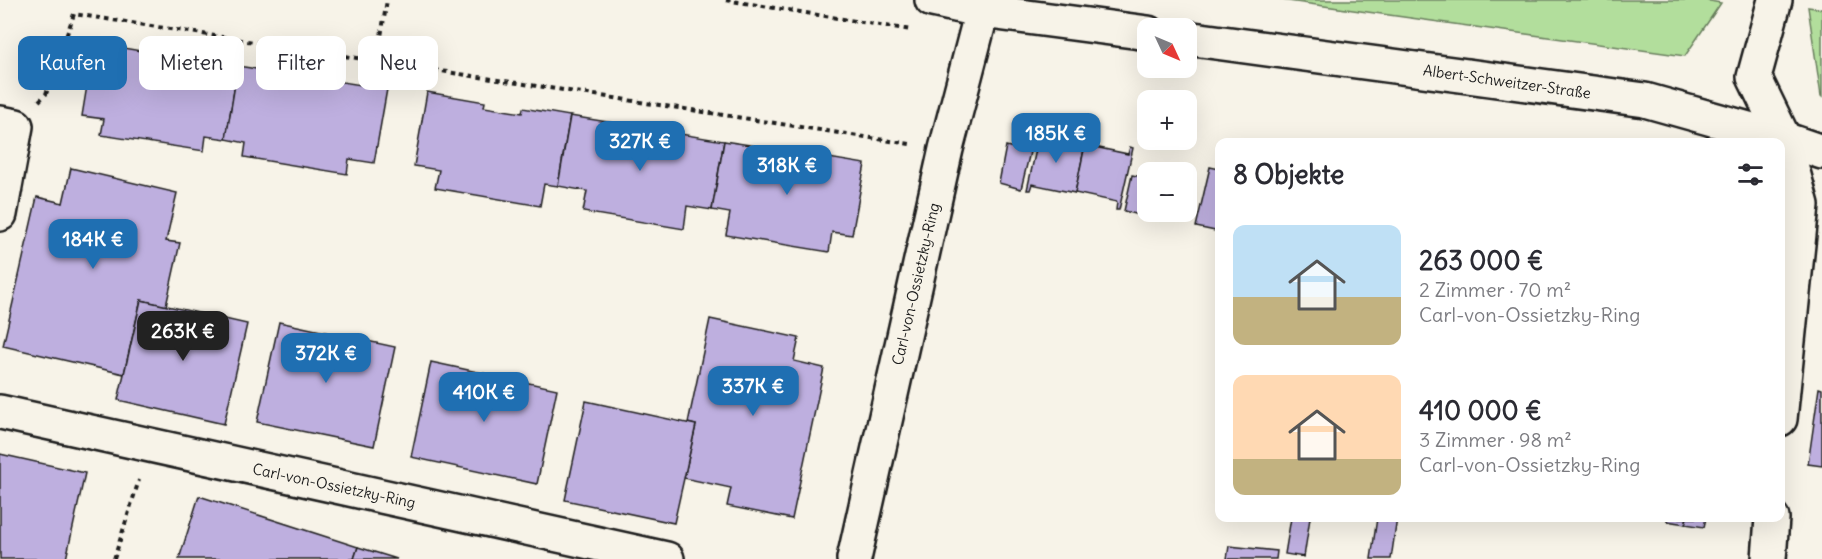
<!DOCTYPE html>
<html lang="de">
<head>
<meta charset="utf-8">
<style>
	body { margin:0; font-family:Delius,sans-serif; background:#f2f2f3; color:#2b2b33; height:100vh; display:flex; flex-direction:column; font-size:22px; white-space:nowrap }
	* { box-sizing:border-box; margin:0 }
	p { font-size:20px; color:#7c7c81 }
	.icon { flex:none; width:33px; height:33px; fill:none; stroke:currentColor; stroke-width:2; stroke-linecap:round; stroke-linejoin:round }
	.map { position:relative; flex:1; overflow:hidden }
	.panel { position:absolute; left:1215px; top:138px; width:570px; height:384px; display:flex; flex-direction:column; background:#fff; border-radius:12px; box-shadow:0 6px 24px #0002 }
	.panel>* { flex:none }
	.hud { position:absolute; left:18px; top:36px; width:570px; height:54px; display:flex; gap:12px }
	.needle { width:39px; rotate:134deg }
	.buttons { position:absolute; left:1137px; top:18px; display:grid; gap:12px }
	.buttons a { display:grid; place-items:center; width:60px; height:60px; border-radius:12px; background:#fff; box-shadow:0 6px 24px #0002; font-size:30px }
	.price { position:absolute; translate:-50% -51px; padding:0 14px; border-radius:12px; background:#1f6fb2; color:#fff; font-size:20px; line-height:39px; filter:drop-shadow(0 2px 3px #0008) }
	.price::after { content:''; position:absolute; left:50%; top:36px; width:18px; height:14px; margin-left:-9px; background:inherit; clip-path:polygon(0 0,100% 0,50% 100%) }
	.price.current { background:#222; color:#fff }
	ul { padding:0; list-style:none }
	li { display:flex; align-items:center; gap:18px; height:150px; padding:0 18px }
	li span { display:grid; place-items:center; flex:none; width:168px; height:120px; border-radius:12px; color:#555 }
	li>.icon { margin-inline-start:auto }
	span .icon { width:72px; height:72px; fill:#fffc; stroke-width:1 }
	li b { font-size:26px }
	h2 { display:flex; justify-content:space-between; align-items:center; height:72px; padding:0 18px; font-size:26px }
	.tag { padding:0 21px; border-radius:12px; background:#fff; box-shadow:0 6px 24px #0002; font-size:21px; line-height:54px }
	.tag.current { background:#1f6fb2; color:#fff }
	.map>svg:first-child { display:block }
	.green { fill:#b2de9c; stroke:#677d5c; stroke-width:1.5 }
	.building { fill:#beafdf; stroke:#1c1c1c; stroke-width:1.5 }
	.lines { fill:none; stroke-linecap:round; stroke-linejoin:round }
	.street-casing { stroke:#1c1c1c; stroke-width:38 }
	.secondary-casing { stroke:#1c1c1c; stroke-width:38 }
	.path { stroke:#1c1c1c; stroke-width:4; stroke-dasharray:4.5 4.5; stroke-linecap:butt }
	.street { stroke:#f7f3e8; stroke-width:33 }
	.secondary { stroke:#f7f3e8; stroke-width:33 }
	.labels { text-anchor:middle; stroke-width:4.5; stroke-linejoin:round; paint-order:stroke }
	.street-label { font-size:15px; fill:#1c1c1c; stroke:#f7f3e8 }
</style>
</head>
<body>
<div class="map">
<svg width="1822" height="559" viewBox="0 0 1822 559">
	<rect width="100%" height="100%" fill="#f7f3e8"/>
	<filter id="ink" filterUnits="userSpaceOnUse"><feTurbulence type="fractalNoise" baseFrequency=".0167" numOctaves="2"/><feDisplacementMap in="SourceGraphic" scale="12" xChannelSelector="R" yChannelSelector="G"/><feConvolveMatrix kernelMatrix="1 2 1 2 8 2 1 2 1" color-interpolation-filters="sRGB"/></filter>
	<g filter="url(#ink)">
		<g class="green">
			<path d="M 1281,0 L 1705,0 L 1721,3 L 1685,56 Z"/>
			<path d="M 1808,7 L 1822,9 L 1822,97 L 1821,96 Z"/>
		</g>
		<g class="building">
			<path d="M 94,43 L 147,52 L 145,58 L 187,65 L 188,58 L 238,66 L 226,139 L 206,136 L 204,151 L 101,135 L 104,119 L 82,116 Z"/>
			<path d="M 238,66 L 288,74 L 287,77 L 329,84 L 330,80 L 387,89 L 374,163 L 349,159 L 347,174 L 244,157 L 246,143 L 226,139 Z"/>
			<path d="M 427,92 L 485,102 L 484,107 L 522,113 L 523,108 L 570,116 L 558,186 L 544,184 L 540,206 L 435,188 L 439,170 L 414,166 Z"/>
			<path d="M 570,116 L 627,125 L 626,128 L 667,135 L 668,132 L 724,141 L 712,210 L 687,206 L 684,229 L 583,212 L 587,191 L 558,186 Z"/>
			<path d="M 1041,127 L 1044,128 L 1043,135 L 1085,145 L 1075,193 L 1032,184 L 1030,190 L 1027,190 Z"/>
			<path d="M 724,141 L 770,148 L 769,152 L 810,159 L 811,155 L 865,164 L 852,235 L 832,232 L 829,252 L 726,235 L 730,213 L 712,210 Z"/>
			<path d="M 1085,145 L 1128,154 L 1130,147 L 1133,148 L 1119,210 L 1116,210 L 1117,202 L 1075,193 Z"/>
			<path d="M 1006,146 L 1030,152 L 1021,189 L 999,183 Z"/>
			<path d="M 1210,167 L 1220,169 L 1220,232 L 1196,227 Z"/>
			<path d="M 71,168 L 177,193 L 166,241 L 180,243 L 166,306 L 141,300 L 124,374 L 3,346 L 37,197 L 63,203 Z"/>
			<path d="M 1132,175 L 1148,178 L 1147,217 L 1124,211 Z"/>
			<path d="M 141,300 L 247,324 L 224,424 L 118,400 Z"/>
			<path d="M 710,319 L 799,338 L 794,361 L 824,368 L 792,519 L 727,506 L 731,488 L 684,478 L 696,425 L 688,423 Z"/>
			<path d="M 279,322 L 395,347 L 374,446 L 257,422 Z"/>
			<path d="M 431,362 L 557,389 L 537,484 L 411,457 Z"/>
			<path d="M 1819,388 L 1822,389 L 1822,466 L 1808,464 Z"/>
			<path d="M 586,401 L 696,425 L 674,523 L 565,500 Z"/>
			<path d="M 0,454 L 85,473 L 66,559 L 0,559 Z"/>
			<path d="M 199,496 L 358,547 L 354,559 L 179,559 Z"/>
			<path d="M 1291,518 L 1310,518 L 1304,557 L 1285,554 Z"/>
			<path d="M 1377,518 L 1397,518 L 1391,559 L 1371,559 Z"/>
			<path d="M 1667,518 L 1687,518 L 1685,524 L 1667,521 Z"/>
			<path d="M 1687,518 L 1706,518 L 1704,527 L 1685,524 Z"/>
			<path d="M 1229,546 L 1277,551 L 1276,559 L 1227,559 Z"/>
			<path d="M 358,547 L 397,559 L 354,559 Z"/>
		</g>
		<g class="lines">
			<defs>
				<g id="street">
					<path d="M 1775,0 L 1754,77 L 1784,139 L 1802,205 L 1780,419"/>
					<path d="M 0,123 L 16,126 L 0,214"/>
					<path d="M 0,412 L 667,559"/>
					<path d="M 854,559 L 946,149 L 982,11"/>
					<path d="M 1769,559 L 1772,518"/>
				</g>
				<g id="secondary">
					<path d="M 932,0 L 982,11 L 1148,33"/>
					<path d="M 1186,38 L 1645,100 L 1784,139 L 1822,152"/>
				</g>
			</defs>
			<use href="#street" class="street-casing"/>
			<use href="#secondary" class="secondary-casing"/>
			<g class="path">
				<path d="M 726,0 L 911,30"/>
				<path d="M 377,61 L 387,0"/>
				<path d="M 39,101 L 46,94 L 74,14 L 910,144"/>
				<path d="M 114,559 L 139,480"/>
			</g>
			<use href="#street" class="street"/>
			<use href="#secondary" class="secondary"/>
		</g>
	</g>
	<g class="labels">
		<g class="street-label">
			<text transform="translate(1507 82) rotate(8)" y="5">Albert-Schweitzer-Straße</text>
			<text transform="translate(916 284) rotate(-77)" y="5">Carl-von-Ossietzky-Ring</text>
			<text transform="translate(334 486) rotate(12)" y="5">Carl-von-Ossietzky-Ring</text>
		</g>
	</g>
</svg>
<div class="buttons">
<a><svg class="needle" viewBox="-14 -14 28 28"><path d="M0-13l5 13h-10z" fill="#e53935"/><path d="M0 13l5-13h-10z" fill="#7c7c81"/></svg></a>
<a>+</a>
<a>−</a>
</div>
<b class="price" style="left:1056px;top:164px">185K €</b>
<b class="price" style="left:640px;top:172px">327K €</b>
<b class="price" style="left:787px;top:196px">318K €</b>
<b class="price" style="left:93px;top:270px">184K €</b>
<b class="price current" style="left:183px;top:362px">263K €</b>
<b class="price" style="left:326px;top:384px">372K €</b>
<b class="price" style="left:753px;top:417px">337K €</b>
<b class="price" style="left:484px;top:423px">410K €</b>
<div class="hud">
<a class="tag current">Kaufen</a>
<a class="tag">Mieten</a>
<a class="tag">Filter</a>
<a class="tag">Neu</a>
</div>
<section class="panel">
<h2>8 Objekte<svg class="icon" aria-label="filters" viewBox="0 0 24 24"><path d="M4 7h16M4 17h16"/><circle cx="9" cy="7" r="2"/><circle cx="15" cy="17" r="2"/></svg></h2>
<ul>
<li><span style="background:linear-gradient(#bfe0f5 60%,#c2b280 0)"><svg class="icon" aria-label="home" viewBox="0 0 24 24"><path d="M3 11l9-7 9 7M6 9v11h12V9"/></svg></span><div><b>263 000 €</b><p>2 Zimmer · 70 m²</p><p>Carl-von-Ossietzky-Ring</p></div></li>
<li><span style="background:linear-gradient(#ffd9b3 70%,#c2b280 0)"><svg class="icon" aria-label="home" viewBox="0 0 24 24"><path d="M3 11l9-7 9 7M6 9v11h12V9"/></svg></span><div><b>410 000 €</b><p>3 Zimmer · 98 m²</p><p>Carl-von-Ossietzky-Ring</p></div></li>
</ul>
</section>
</div>
</body>
</html>
